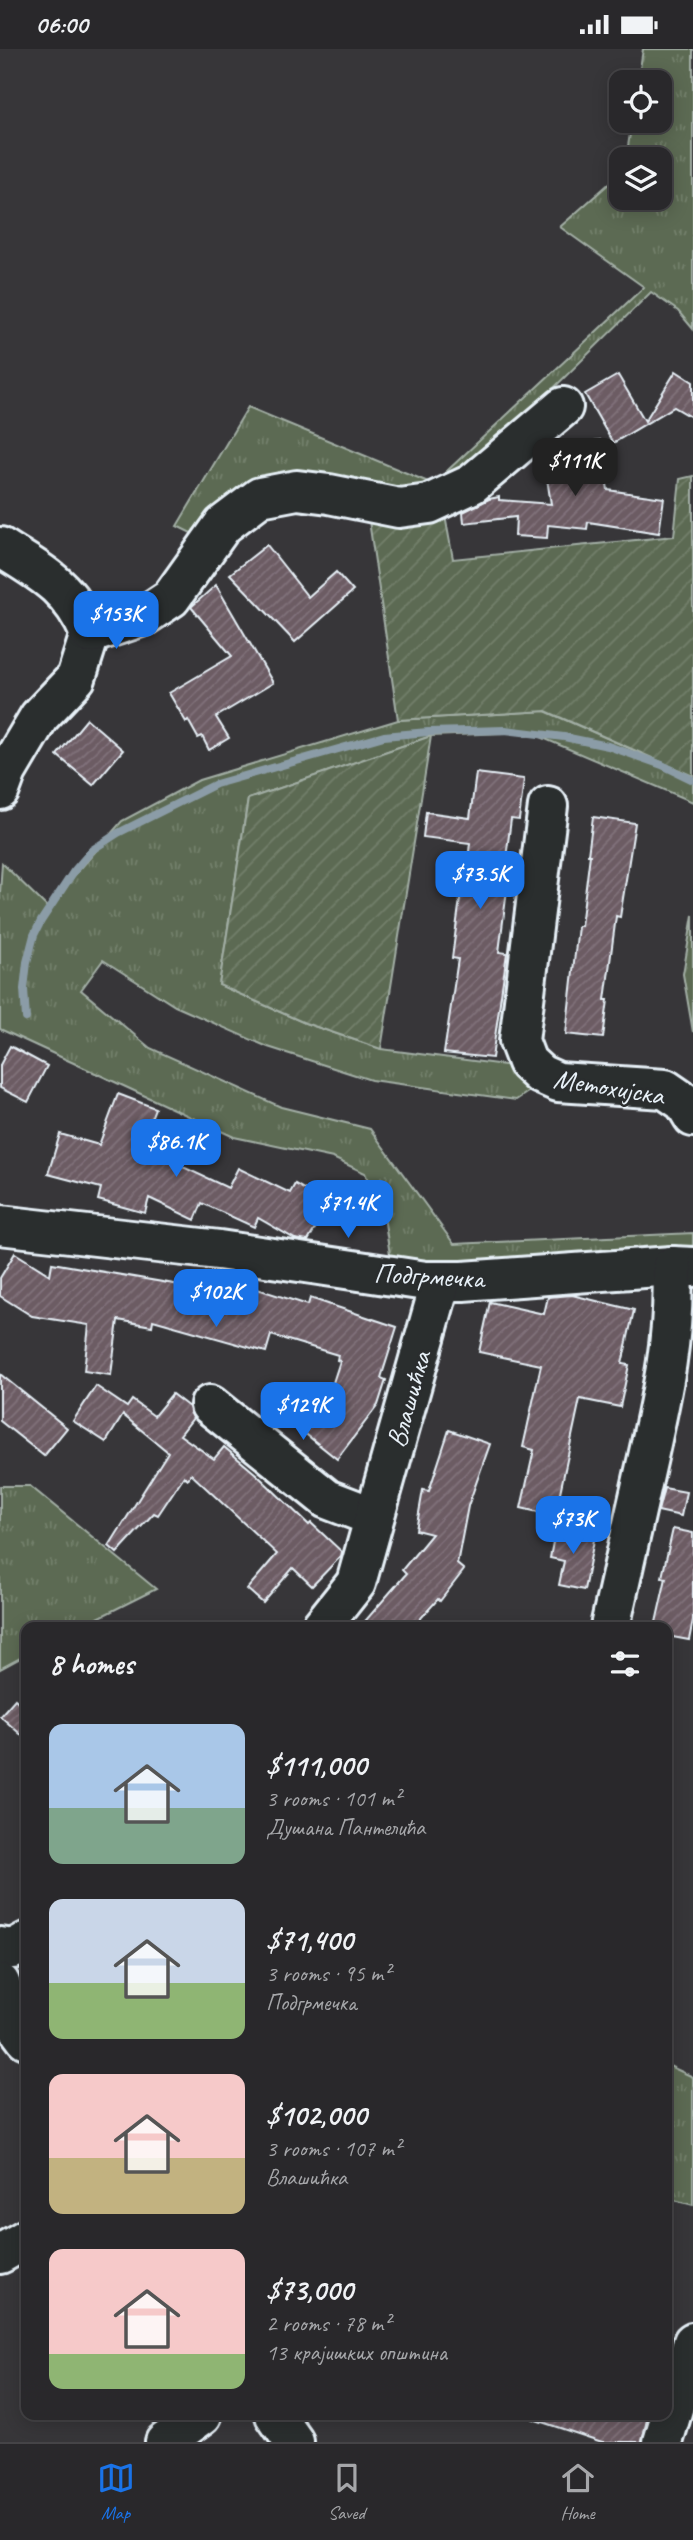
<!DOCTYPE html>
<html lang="en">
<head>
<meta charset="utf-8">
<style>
	body { margin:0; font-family:Caveat,sans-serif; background:#313033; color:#f1f3f6; height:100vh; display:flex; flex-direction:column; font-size:26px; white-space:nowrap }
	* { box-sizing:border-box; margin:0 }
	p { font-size:23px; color:#a5a6a9 }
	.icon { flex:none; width:38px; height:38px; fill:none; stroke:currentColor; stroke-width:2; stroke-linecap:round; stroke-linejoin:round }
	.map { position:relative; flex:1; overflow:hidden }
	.sheet { position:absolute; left:21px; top:1573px; width:651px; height:798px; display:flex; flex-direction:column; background:#29282b; border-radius:14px; box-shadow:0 4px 18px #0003,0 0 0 2px #454447 }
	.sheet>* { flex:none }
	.fabs { position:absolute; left:609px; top:21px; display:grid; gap:14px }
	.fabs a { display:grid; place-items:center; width:63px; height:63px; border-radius:14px; background:#29282b; box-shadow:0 4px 18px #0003,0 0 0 2px #454447; font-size:35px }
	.price { position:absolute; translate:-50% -60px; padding:0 16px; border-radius:14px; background:#1a73e8; color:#fff; font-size:23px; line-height:46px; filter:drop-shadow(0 2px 4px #0008) }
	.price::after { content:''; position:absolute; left:50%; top:42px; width:21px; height:16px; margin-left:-10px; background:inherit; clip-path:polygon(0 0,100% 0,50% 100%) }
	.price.active { background:#222; color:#fff }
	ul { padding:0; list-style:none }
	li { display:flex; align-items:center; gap:21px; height:175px; padding:0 28px }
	li span { display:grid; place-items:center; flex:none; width:196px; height:140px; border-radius:14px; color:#555 }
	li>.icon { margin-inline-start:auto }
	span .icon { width:84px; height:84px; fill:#fffc; stroke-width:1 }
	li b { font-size:30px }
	h2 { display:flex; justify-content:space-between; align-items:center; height:84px; padding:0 28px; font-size:30px }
	.status { display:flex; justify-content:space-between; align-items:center; height:49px; padding:0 35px; background:#29282b; direction:ltr }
	.status svg { height:19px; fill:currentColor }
	.menu { display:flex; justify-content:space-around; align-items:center; height:98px; border-top:2px solid #454447; background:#29282b; font-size:19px; color:#a5a6a9 }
	.menu a { display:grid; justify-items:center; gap:4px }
	.menu .active { color:#1a73e8 }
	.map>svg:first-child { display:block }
	.grass { fill:url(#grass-tufts); stroke:#a2aea5; stroke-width:2 }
	.garden { fill:url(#garden-furrows); stroke:#a2aea5; stroke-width:2 }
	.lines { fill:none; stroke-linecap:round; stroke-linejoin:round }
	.stream { stroke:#8b9ca7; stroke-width:8 }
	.building { fill:url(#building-hatch); stroke:#e8f1f8; stroke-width:2 }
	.minor-casing { stroke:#e8f1f8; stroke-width:44 }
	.minor { stroke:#2a2d2e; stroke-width:38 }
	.labels { text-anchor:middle; stroke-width:5; stroke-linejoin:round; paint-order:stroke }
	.street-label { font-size:28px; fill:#e8f1f8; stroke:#2a2d2e }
</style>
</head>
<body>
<div class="status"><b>06:00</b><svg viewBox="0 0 49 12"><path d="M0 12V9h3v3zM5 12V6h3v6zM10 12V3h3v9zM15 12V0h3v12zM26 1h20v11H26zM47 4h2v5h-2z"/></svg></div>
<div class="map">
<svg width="693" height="2393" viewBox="0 0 693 2393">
	<defs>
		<pattern id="grass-tufts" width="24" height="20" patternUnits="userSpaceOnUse" patternTransform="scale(1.75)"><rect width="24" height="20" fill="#5c6a52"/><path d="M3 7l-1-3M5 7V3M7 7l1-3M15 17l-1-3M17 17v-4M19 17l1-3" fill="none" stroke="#73806c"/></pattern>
		<pattern id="garden-furrows" width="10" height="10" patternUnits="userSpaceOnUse" patternTransform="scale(1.75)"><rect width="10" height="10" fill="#5c6a52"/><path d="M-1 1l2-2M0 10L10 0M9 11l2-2" fill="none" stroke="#73806c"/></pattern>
		<pattern id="building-hatch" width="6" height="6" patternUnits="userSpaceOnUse" patternTransform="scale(1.75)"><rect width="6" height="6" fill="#6c5b64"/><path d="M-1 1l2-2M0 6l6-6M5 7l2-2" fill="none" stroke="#81737b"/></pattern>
	</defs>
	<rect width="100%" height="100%" fill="#373639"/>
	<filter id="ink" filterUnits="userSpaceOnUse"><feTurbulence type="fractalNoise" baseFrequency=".0143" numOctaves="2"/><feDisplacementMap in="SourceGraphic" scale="14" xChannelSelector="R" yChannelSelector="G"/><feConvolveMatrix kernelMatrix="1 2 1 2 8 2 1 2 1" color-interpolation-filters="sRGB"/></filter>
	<g filter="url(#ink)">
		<g class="grass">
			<path d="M 643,0 L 693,0 L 693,280 L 678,262 L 651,243 L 445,446 L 331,433 L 193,485 L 177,477 L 248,358 L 433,435 L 644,238 L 560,178 L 621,124 L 621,149 L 660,149 L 660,110 L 626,110 L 632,72 L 660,72 L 660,33 L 638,33 Z"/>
			<path d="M 545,662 L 693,727 L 693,753 L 529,683 L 431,687 L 248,750 L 219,936 L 305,974 L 381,1000 L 528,1019 L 540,1035 L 516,1051 L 371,1031 L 268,998 L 175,957 L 103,911 L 81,941 L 150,999 L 281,1058 L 370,1080 L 454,1195 L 693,1184 L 693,1208 L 392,1218 L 384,1168 L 365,1124 L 333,1109 L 234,1088 L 0,980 L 0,844 L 2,814 L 47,858 L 122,772 L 199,731 L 398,671 Z"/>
			<path d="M 693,866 L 693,983 L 683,925 Z"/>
			<path d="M 0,1437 L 30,1437 L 156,1540 L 80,1578 L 26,1578 L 26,1606 L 0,1620 Z"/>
			<path d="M 667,2016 L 693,2028 L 693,2156 L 667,2149 Z"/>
		</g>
		<g class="garden">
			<path d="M 693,427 L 693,727 L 546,662 L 398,671 L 368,465 L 444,461 L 453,510 L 674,487 L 680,430 Z"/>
			<path d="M 431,687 L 381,1000 L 305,974 L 219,936 L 248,750 Z"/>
		</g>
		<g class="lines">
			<path class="stream" d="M 26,969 L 24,940 L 27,913 L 34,886 L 41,872 L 74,822 L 92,801 L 118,784 L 216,735 L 384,687 L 428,683 L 505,681 L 564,688 L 608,697 L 662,716 L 693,731"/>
		</g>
		<g class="building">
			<path d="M 676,322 L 693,333 L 693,369 L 674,358 L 613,394 L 585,345 L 618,326 L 645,372 Z"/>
			<path d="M 600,391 L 608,441 L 664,449 L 659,484 L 588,473 L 587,480 L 548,476 L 547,489 L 515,487 L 516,468 L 464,474 L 463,463 L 489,450 L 499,448 L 499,451 L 551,455 L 543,404 L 547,400 Z"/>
			<path d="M 267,496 L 308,548 L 336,523 L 353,542 L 295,593 L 230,525 Z"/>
			<path d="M 216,536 L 273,634 L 216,668 L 229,689 L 209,701 L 202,687 L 198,689 L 188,671 L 186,673 L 169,644 L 232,607 L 191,558 Z"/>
			<path d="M 87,670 L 123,701 L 93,736 L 57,706 Z"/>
			<path d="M 476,724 L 524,730 L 519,771 L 511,770 L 502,840 L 507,841 L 499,903 L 507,904 L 492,1009 L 444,1004 L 458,910 L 452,909 L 462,835 L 465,835 L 470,794 L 423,788 L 426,763 L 470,769 Z"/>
			<path d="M 593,768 L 635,774 L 620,868 L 616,867 L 605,951 L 608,951 L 603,989 L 566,985 L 578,877 L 581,877 L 590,806 L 588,806 Z"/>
			<path d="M 10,997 L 47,1017 L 28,1053 L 0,1039 L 0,1016 Z"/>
			<path d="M 118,1045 L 155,1059 L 140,1098 L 228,1139 L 238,1119 L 290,1144 L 295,1135 L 329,1155 L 308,1192 L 295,1190 L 258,1169 L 254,1178 L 202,1154 L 195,1171 L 149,1149 L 145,1164 L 98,1151 L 101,1139 L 48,1125 L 60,1085 L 99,1096 Z"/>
			<path d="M 15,1204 L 50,1226 L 52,1214 L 186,1237 L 189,1225 L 237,1238 L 238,1234 L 308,1256 L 310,1249 L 397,1278 L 381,1329 L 386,1331 L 378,1356 L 337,1410 L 302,1382 L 328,1349 L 340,1312 L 337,1311 L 338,1306 L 271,1286 L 266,1303 L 153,1271 L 152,1277 L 118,1271 L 111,1326 L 84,1322 L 89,1276 L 32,1267 L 0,1247 L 0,1229 Z"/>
			<path d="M 572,1246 L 634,1261 L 622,1315 L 629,1316 L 620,1358 L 580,1350 L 555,1467 L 521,1459 L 534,1401 L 523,1398 L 541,1316 L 479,1303 L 490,1253 L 544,1265 L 548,1248 Z"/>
			<path d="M 0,1325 L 67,1379 L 44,1407 L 0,1372 Z"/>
			<path d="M 96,1337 L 127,1358 L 132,1351 L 154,1367 L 172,1345 L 189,1358 L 193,1369 L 180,1386 L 214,1410 L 224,1398 L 256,1425 L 309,1476 L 311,1474 L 342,1503 L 341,1507 L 312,1537 L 293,1519 L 263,1554 L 247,1540 L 277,1505 L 191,1425 L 188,1430 L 184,1427 L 158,1466 L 154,1464 L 117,1504 L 109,1497 L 168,1403 L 123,1366 L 106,1393 L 73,1372 Z"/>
			<path d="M 449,1381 L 490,1395 L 468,1457 L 457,1515 L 464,1521 L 440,1552 L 438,1550 L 413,1578 L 360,1578 L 406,1525 L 402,1521 L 432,1485 L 416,1481 L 423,1441 L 429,1442 Z"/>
			<path d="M 664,1439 L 686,1443 L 681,1467 L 658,1462 Z"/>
			<path d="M 556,1477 L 595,1486 L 584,1541 L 559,1536 L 564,1512 L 550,1509 Z"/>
			<path d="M 673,1480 L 693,1484 L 693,1571 L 689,1591 L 667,1587 L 667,1578 L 655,1578 L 666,1529 L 662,1528 Z"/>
			<path d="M 15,1650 L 26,1660 L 26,1690 L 0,1667 Z"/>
			<path d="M 534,2366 L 648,2366 L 642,2393 L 602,2393 L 533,2370 Z"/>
		</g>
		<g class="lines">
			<defs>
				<g id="minor">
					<path d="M 0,498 C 42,524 70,538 90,585 L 76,629 L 39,668 L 7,722 L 0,741"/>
					<path d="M 90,585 L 144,567 L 171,549 L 223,476 L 260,448 L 297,441 L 329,445 L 399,459 L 429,455 L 472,435 L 563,358"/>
					<path d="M 548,757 L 519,992 L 527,1013 L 540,1025 L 558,1033 L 665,1040 L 684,1053 L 693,1068"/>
					<path d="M 0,1176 L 219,1201 L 426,1232 L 463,1232 L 672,1217 L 693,1218"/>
					<path d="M 210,1356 L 327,1450 L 374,1468"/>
					<path d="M 321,1578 L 356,1534 L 441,1232"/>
					<path d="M 610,1578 C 622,1525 634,1471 646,1417 C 661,1350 676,1286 672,1217"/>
					<path d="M 0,1898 L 13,1900 L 26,1893"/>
					<path d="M 0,1934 L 20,1982 L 26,1990"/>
					<path d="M 0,2205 L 26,2190"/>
					<path d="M 275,2366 L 294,2393"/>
					<path d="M 165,2393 L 202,2366"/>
					<path d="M 663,2393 L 693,2293"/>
				</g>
			</defs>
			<use href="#minor" class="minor-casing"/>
			<use href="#minor" class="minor"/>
		</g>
	</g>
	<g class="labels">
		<g class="street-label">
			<text transform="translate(609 1037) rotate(9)" y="10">Метохијска</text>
			<text transform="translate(429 1226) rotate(3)" y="10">Подгрмечка</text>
			<text transform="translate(408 1350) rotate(-74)" y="10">Влашићка</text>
		</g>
	</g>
</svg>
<div class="fabs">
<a><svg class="icon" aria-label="locate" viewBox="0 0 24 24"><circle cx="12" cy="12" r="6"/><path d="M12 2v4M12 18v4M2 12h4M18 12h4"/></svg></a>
<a><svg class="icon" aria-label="layers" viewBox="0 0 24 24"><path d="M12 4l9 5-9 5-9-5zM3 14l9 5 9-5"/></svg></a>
</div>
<b class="price active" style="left:575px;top:449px">$111K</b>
<b class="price" style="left:116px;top:602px">$153K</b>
<b class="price" style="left:480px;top:862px">$73.5K</b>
<b class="price" style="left:176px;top:1130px">$86.1K</b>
<b class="price" style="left:348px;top:1191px">$71.4K</b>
<b class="price" style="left:216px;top:1280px">$102K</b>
<b class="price" style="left:303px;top:1393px">$129K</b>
<b class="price" style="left:573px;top:1507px">$73K</b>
<section class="sheet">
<h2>8 homes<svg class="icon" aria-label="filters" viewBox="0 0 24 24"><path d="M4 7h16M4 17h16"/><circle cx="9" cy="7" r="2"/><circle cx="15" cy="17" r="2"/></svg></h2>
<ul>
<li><span style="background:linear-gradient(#a9c7e8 60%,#7fa58c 0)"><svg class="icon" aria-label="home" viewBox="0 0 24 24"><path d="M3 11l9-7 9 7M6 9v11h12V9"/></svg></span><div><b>$111,000</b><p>3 rooms · 101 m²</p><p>Душана Пантелића</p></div></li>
<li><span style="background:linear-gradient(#c9d6e8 60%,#8fb573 0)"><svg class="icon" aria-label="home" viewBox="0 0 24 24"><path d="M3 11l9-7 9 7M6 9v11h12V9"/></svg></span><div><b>$71,400</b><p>3 rooms · 95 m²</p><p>Подгрмечка</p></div></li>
<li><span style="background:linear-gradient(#f6c9c9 60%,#c2b280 0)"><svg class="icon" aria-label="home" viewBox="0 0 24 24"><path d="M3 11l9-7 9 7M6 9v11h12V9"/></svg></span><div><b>$102,000</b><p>3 rooms · 107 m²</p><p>Влашићка</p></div></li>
<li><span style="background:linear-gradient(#f6c9c9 75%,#8fb573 0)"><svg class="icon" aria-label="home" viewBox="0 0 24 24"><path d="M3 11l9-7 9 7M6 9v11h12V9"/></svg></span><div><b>$73,000</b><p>2 rooms · 78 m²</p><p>13 крајишких општина</p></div></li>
</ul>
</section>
</div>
<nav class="menu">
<a class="active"><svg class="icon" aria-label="map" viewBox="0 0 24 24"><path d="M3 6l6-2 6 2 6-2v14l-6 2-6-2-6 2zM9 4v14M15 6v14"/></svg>Map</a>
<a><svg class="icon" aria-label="saved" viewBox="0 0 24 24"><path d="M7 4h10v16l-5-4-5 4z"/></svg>Saved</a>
<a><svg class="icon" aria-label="home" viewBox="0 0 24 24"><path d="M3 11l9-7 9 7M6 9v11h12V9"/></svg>Home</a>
</nav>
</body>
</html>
